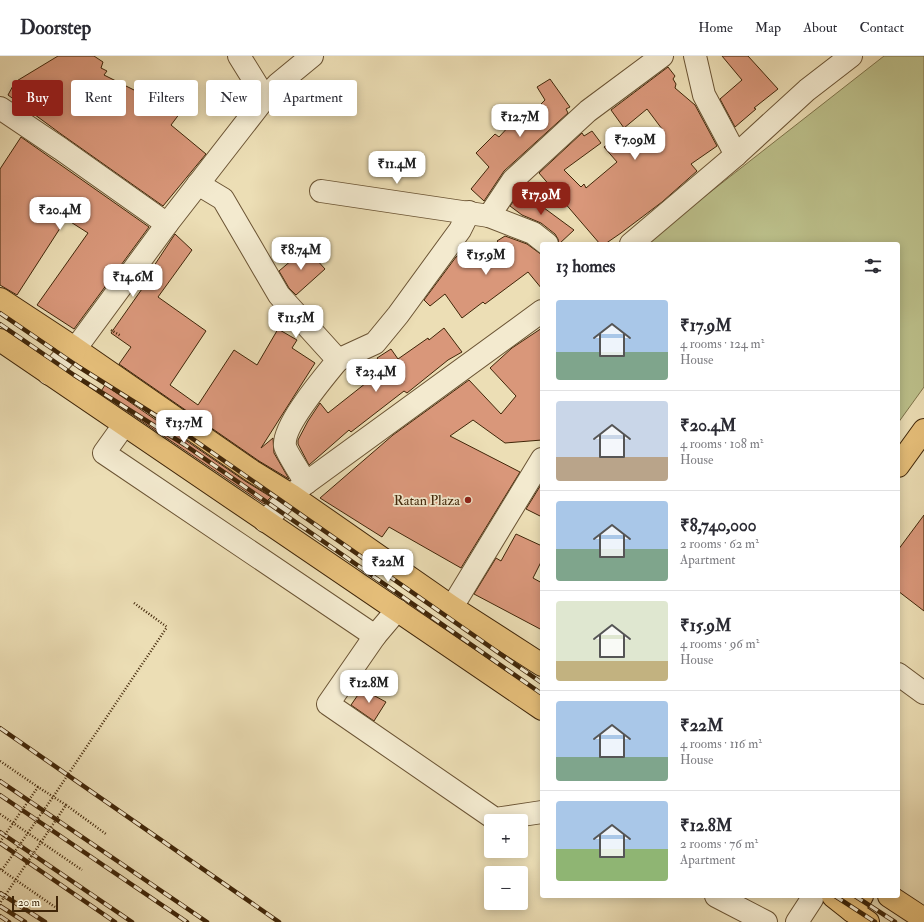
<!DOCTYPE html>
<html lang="en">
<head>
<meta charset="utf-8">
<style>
	body { margin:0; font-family:"IM FELL Double Pica",serif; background:#f7f7f7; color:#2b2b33; height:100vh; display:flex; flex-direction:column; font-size:15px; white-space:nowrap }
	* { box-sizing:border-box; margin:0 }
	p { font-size:13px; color:#7c7c81 }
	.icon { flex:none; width:22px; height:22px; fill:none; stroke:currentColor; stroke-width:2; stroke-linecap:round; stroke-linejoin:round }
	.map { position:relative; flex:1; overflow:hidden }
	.drawer { position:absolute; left:540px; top:186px; width:360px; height:656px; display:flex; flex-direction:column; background:#fff; border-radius:4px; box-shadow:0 2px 10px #0003 }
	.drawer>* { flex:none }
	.top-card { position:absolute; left:12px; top:24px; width:380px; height:36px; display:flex; gap:8px }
	.fabs { position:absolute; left:484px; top:758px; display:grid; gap:8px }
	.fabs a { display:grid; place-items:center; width:44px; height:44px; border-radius:4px; background:#fff; box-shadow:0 2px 10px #0003; font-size:20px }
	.scale { position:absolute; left:12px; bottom:10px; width:46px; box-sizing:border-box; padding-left:4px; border:2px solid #402609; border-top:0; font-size:11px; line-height:14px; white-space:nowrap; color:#402609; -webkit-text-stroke:3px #f3eacf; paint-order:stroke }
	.price { position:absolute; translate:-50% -34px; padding:0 9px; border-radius:8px; background:#fff; color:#222; font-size:13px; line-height:26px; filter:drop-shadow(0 1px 2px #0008) }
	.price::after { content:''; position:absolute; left:50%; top:24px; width:12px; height:9px; margin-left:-6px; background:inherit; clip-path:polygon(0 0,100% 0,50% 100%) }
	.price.active { background:#8f2418; color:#fff }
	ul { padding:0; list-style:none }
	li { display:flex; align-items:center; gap:12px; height:100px; padding:0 16px }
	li+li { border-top:1px solid #e1e1e2 }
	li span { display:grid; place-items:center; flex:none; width:112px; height:80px; border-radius:4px; color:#555 }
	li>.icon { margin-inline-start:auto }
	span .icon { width:48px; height:48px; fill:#fffc; stroke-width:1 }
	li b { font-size:17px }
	h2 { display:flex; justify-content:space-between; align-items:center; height:48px; padding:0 16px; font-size:17px }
	.tag { padding:0 14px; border-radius:4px; background:#fff; box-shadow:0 2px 10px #0003; font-size:14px; line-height:36px }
	.tag.active { background:#8f2418; color:#fff }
	header { display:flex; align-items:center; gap:24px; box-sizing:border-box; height:56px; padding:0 20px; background:#fff; border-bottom:1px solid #e1e1e2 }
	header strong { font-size:19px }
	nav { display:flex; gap:22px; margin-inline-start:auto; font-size:14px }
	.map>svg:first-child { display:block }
	.green { fill:#bcc08b; stroke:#7e734a }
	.building { fill:#d9977a; stroke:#402609 }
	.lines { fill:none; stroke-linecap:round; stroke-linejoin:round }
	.minor-casing { stroke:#6b5434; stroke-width:24 }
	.major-casing { stroke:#402609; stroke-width:24 }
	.path { stroke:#402609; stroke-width:2.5; stroke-dasharray:1 2; stroke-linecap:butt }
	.minor { stroke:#f3eacf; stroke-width:22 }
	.major { stroke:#e6bf7a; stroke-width:22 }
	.rail-casing { stroke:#402609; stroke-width:4.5 }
	.rail { stroke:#f3eacf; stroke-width:3; stroke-dasharray:9; stroke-linecap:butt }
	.path-bridge { stroke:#402609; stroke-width:2.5; stroke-dasharray:1 2; stroke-linecap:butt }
	.poi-dot { fill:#8f2418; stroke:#f3eacf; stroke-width:1.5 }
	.labels { text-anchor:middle; stroke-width:3.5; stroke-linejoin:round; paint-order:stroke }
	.poi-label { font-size:14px; fill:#402609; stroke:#f3eacf; text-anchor:end }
</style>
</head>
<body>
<header>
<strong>Doorstep</strong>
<nav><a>Home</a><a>Map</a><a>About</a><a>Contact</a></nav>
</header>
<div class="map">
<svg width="924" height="866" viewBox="0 0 924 866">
	<rect width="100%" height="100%" fill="#ecdeb5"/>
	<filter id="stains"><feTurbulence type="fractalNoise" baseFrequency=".005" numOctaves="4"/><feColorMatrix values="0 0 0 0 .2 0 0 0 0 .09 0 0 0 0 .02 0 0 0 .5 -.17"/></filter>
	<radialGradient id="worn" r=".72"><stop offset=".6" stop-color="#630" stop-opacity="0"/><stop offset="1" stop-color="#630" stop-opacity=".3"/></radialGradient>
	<path class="green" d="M 884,0 L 924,0 L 924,331 L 898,367 L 898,188 L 644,188 Z"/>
	<g class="building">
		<path d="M 58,0 L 94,0 L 103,6 L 101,12 L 107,15 L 104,19 L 180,57 L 171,69 L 206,98 L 163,150 L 61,78 L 8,39 L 15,26 Z"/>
		<path d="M 722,0 L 748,0 L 778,33 L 754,52 L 756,53 L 735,71 L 720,43 L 742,24 Z"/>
		<path d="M 668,11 L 675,20 L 673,23 L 676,28 L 675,32 L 695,49 L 717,90 L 691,108 L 697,115 L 662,146 L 621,177 L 605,188 L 600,188 L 539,117 L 582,77 L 584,80 L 592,75 L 601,87 L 564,114 L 581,131 L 584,128 L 586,132 L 617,106 L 604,91 L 626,74 L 638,91 L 662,73 L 647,53 L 624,72 L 611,54 Z"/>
		<path d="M 550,23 L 570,51 L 566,53 L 568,57 L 504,115 L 484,145 L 471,133 L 489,111 L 476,97 L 495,78 L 499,81 L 511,68 L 514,71 L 522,63 L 524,65 L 545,44 L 537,31 Z"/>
		<path d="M 21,81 L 149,171 L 74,273 L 37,249 L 88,177 L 66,163 L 17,239 L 0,229 L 0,113 Z"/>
		<path d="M 521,135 L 574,174 L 559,188 L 558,183 L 555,178 L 541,167 L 522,159 L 510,150 Z"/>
		<path d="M 175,178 L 192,194 L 158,241 L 206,275 L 170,329 L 198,349 L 234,294 L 257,309 L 278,273 L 297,284 L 292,292 L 315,307 L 261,392 L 273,382 L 274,397 L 289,423 L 259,405 L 119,308 L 131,291 L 111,277 L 149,223 L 146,222 Z"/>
		<path d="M 505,180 L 527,188 L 542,199 L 542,233 L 528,216 L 485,248 L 483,246 L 462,262 L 445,238 L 430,250 L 424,244 L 456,201 L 469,191 L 487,211 L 507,196 L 497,185 Z"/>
		<path d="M 306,192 L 325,213 L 296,239 L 289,232 L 279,215 Z"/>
		<path d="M 444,272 L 462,296 L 448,304 L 407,337 L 404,335 L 351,376 L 349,374 L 309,409 L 298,388 L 298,384 L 308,365 L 320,347 L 328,357 L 385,312 L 377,302 L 391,293 L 398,303 L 428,282 L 429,284 Z"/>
		<path d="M 542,272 L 542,384 L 505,387 L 473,364 L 450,380 L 520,416 L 461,512 L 389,471 L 382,481 L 320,442 L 393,379 L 469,324 L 501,358 L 516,340 L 490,312 L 512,292 Z"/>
		<path d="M 105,329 L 245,425 L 271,441 L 264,448 L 100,337 Z"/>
		<path d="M 542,427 L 542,461 L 526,453 Z"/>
		<path d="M 924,459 L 924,555 L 898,535 L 898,494 Z"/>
		<path d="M 516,478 L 542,490 L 542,504 L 533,522 L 542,527 L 542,574 L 474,538 L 496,502 L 501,505 Z"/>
		<path d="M 362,633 L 386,646 L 374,665 L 351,649 Z"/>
	</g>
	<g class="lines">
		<defs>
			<g id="minor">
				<path d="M 239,0 L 265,42"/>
				<path d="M 695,0 L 704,39 L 736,99"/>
				<path d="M 0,52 L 61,93 L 167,168"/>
				<path d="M 198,128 L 223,143 L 279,239 L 338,304 C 325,320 282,370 285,390 C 286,396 302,420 306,427"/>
				<path d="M 321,135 L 489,160 L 533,177 L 547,188"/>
				<path d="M 489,160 L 513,124 L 588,55 L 662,0"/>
				<path d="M 631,188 L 736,99 L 807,34 L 851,0"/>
				<path d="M 338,304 L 375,287 L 398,259 L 460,174 L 469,156"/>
				<path d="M 49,318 L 73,291 L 81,285 L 167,168 L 265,42 L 278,28 L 312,0"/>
				<path d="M 124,369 L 104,397 L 375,580"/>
				<path d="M 265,465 L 291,439 L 306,427 L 542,255"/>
				<path d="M 452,551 L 542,403"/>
				<path d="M 397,554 L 375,580 L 328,648 L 495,763 L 542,756"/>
				<path d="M 898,618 L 924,637"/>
				<path d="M 716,840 L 766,866"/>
				<path d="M 797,866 L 812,843"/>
			</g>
			<g id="major">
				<path d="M 0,243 L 73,291 L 252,415 L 291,439 L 452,551 L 542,609"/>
				<path d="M 0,284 L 542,653"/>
				<path d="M 898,410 L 924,374"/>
				<path d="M 833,840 L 852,855 L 868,866"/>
				<path d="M 889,840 L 924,863"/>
				<path d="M 852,855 L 862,840"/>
			</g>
		</defs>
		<use href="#minor" class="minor-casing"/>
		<use href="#major" class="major-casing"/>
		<g class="path">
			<path d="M 111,274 L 121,280"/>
			<path d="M 134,547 L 167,571"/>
			<path d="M 0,705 L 38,731"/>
			<path d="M 66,749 L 106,778"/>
			<path d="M 0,758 L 82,814"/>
			<path d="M 0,813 L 55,851"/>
		</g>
		<use href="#minor" class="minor"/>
		<use href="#major" class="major"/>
		<defs>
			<g id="rail">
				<path d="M 0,257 L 79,311 L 190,381 L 542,627"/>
				<path d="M 0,268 L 74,319 L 185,389 L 542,638"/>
				<path d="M 0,672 L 279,866"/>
				<path d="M 0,725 L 207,866"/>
				<path d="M 0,739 L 187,866"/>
				<path d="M 0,776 L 132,866"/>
				<path d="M 0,787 L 115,866"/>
				<path d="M 0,837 L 45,866"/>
				<path d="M 835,840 L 875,866"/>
				<path d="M 855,840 L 895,866"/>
				<path d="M 0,850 L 25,866"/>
				<path d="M 0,860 L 9,866"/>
			</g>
		</defs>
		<use href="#rail" class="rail-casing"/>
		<use href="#rail" class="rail"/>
		<g class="path-bridge">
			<path d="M 0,786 L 38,731 L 66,749 L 0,847"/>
			<path d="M 2,814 L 53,741 L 167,571"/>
		</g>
	</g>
	<circle class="poi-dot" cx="468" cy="444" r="4"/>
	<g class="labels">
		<g class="poi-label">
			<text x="460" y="449">Ratan Plaza</text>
		</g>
	</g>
	<rect width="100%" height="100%" filter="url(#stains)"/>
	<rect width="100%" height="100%" fill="url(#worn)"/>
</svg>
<div class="fabs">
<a>+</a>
<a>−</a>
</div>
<div class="scale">20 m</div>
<b class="price" style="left:520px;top:82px">₹12.7M</b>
<b class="price" style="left:635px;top:105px">₹7.09M</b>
<b class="price" style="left:397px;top:129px">₹11.4M</b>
<b class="price active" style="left:541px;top:160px">₹17.9M</b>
<b class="price" style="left:60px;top:175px">₹20.4M</b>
<b class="price" style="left:301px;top:215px">₹8.74M</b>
<b class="price" style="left:486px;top:220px">₹15.9M</b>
<b class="price" style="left:133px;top:242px">₹14.6M</b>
<b class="price" style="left:296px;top:283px">₹11.5M</b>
<b class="price" style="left:376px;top:337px">₹23.4M</b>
<b class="price" style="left:184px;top:388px">₹13.7M</b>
<b class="price" style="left:388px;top:527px">₹22M</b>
<b class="price" style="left:369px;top:648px">₹12.8M</b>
<div class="top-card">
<a class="tag active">Buy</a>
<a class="tag">Rent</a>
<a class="tag">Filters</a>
<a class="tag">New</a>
<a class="tag">Apartment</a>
</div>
<section class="drawer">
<h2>13 homes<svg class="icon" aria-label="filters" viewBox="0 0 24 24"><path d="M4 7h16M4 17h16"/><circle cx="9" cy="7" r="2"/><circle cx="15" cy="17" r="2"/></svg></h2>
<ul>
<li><span style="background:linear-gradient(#a9c7e8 65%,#7fa58c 0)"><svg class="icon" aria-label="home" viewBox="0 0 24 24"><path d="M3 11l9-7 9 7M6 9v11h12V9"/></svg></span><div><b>₹17.9M</b><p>4 rooms · 124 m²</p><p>House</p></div></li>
<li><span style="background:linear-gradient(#c9d6e8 70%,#b9a48a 0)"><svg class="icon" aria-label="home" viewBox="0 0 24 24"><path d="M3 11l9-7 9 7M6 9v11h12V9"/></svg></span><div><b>₹20.4M</b><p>4 rooms · 108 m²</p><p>House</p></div></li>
<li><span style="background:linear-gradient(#a9c7e8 60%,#7fa58c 0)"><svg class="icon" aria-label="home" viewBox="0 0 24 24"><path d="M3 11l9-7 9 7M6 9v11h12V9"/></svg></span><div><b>₹8,740,000</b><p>2 rooms · 62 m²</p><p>Apartment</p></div></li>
<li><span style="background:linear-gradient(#dfe7d0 75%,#c2b280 0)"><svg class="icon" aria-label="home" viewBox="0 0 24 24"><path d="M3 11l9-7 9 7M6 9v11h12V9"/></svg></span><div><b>₹15.9M</b><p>4 rooms · 96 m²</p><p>House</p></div></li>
<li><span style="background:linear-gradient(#a9c7e8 70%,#7fa58c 0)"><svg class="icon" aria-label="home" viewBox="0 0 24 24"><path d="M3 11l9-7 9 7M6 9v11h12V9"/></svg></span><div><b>₹22M</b><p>4 rooms · 116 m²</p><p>House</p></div></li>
<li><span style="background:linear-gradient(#a9c7e8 60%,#8fb573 0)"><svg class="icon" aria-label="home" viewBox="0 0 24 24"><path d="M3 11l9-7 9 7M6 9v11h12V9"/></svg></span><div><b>₹12.8M</b><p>2 rooms · 76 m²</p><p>Apartment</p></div></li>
</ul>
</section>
</div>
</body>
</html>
